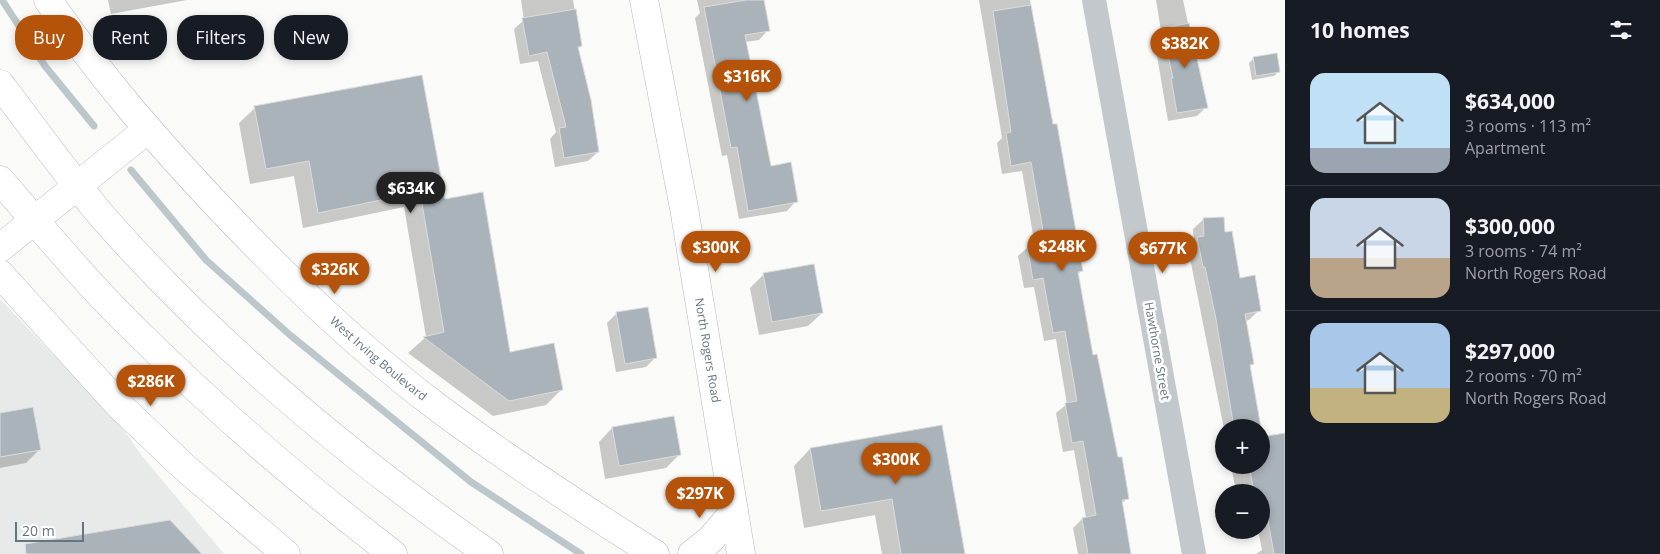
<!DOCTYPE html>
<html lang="en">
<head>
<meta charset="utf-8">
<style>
	body { margin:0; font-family:"Open Sans",sans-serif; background:#20242c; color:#f1f3f6; height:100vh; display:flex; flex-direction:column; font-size:19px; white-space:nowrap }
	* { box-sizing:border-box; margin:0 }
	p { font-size:16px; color:#9ea1a6 }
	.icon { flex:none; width:28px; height:28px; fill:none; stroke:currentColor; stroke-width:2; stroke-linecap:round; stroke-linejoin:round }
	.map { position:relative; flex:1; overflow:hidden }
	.details { display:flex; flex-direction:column; background:#171b24; width:375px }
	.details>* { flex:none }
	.hud { position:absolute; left:15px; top:15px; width:475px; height:45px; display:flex; gap:10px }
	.buttons { position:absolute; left:1215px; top:419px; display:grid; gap:10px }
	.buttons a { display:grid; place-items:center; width:55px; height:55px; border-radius:50%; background:#171b24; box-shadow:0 2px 8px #0003; font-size:25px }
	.scale { position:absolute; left:15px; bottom:12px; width:69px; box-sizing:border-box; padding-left:5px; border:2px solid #657683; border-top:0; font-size:14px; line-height:18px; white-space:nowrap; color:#657683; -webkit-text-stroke:4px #fff; paint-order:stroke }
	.price { position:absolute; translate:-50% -42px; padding:0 11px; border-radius:18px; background:#b45309; color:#fff; font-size:16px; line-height:32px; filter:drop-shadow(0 1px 2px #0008) }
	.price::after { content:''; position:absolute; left:50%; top:30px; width:15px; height:11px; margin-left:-8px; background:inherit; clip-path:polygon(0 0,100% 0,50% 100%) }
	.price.current { background:#222; color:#fff }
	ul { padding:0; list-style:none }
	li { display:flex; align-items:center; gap:15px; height:125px; padding:0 25px }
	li+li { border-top:1px solid #363941 }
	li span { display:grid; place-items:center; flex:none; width:140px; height:100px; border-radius:15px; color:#555 }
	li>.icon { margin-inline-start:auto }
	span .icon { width:60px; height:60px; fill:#fffc; stroke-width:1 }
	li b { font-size:21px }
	h2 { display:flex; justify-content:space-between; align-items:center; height:60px; padding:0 25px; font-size:21px }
	.pill { padding:0 18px; border-radius:20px; background:#171b24; box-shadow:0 2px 8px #0003; font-size:18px; line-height:45px }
	.pill.current { background:#b45309; color:#fff }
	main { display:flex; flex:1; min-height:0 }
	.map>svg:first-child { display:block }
	.built { fill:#e8e9e9 }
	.shadow { fill:#0003 }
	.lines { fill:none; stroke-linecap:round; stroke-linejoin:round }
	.stream { stroke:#bbc7cb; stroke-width:7 }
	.building { fill:#aab3b9; stroke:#dcdcda }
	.secondary-casing { stroke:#b3babf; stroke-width:29 }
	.primary-casing { stroke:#b5babe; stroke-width:29 }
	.street { stroke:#c3c8cc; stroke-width:24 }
	.secondary { stroke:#fff; stroke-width:28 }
	.primary { stroke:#fff; stroke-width:28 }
	.labels { text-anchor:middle; stroke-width:5; stroke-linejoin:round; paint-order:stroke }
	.street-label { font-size:12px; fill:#657683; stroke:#fff }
</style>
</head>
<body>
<main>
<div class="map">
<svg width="1285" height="554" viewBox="0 0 1285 554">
	<rect width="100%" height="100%" fill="#fafaf8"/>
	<path class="built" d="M 0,299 L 122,427 L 142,456 L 224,554 L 0,554 Z"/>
	<g class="shadow">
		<path d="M 108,0 L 187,0 L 111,14 Z"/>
		<path d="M 521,0 L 573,0 L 581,46 L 577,50 L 598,152 L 588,161 L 555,167 L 550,139 L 556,132 L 538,61 L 520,64 L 514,29 L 524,20 Z"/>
		<path d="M 697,0 L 763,0 L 768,30 L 759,40 L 745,42 L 770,167 L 796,201 L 787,211 L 739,219 L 727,155 L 722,156 L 695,18 L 700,13 Z"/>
		<path d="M 979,0 L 1030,0 L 1052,126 L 1082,270 L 1077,275 L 1092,356 L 1128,498 L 1121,504 L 1131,554 L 1078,554 L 1073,528 L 1082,519 L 1086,518 L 1074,450 L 1063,452 L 1056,413 L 1067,404 L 1056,339 L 1044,341 L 1034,287 L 1024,288 L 1018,256 L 1028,247 L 1035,246 L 1022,171 L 1002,174 L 997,143 L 1002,138 Z"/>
		<path d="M 1156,0 L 1183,0 L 1206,107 L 1197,116 L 1168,121 L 1154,38 L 1161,31 Z"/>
		<path d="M 1254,58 L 1279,71 L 1274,76 L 1252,80 L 1249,63 Z"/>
		<path d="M 255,108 L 444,200 L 509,354 L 562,389 L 546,405 L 493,416 L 408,353 L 426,337 L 404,207 L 303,228 L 294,176 L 250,184 L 239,123 Z"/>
		<path d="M 1204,219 L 1223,234 L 1239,279 L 1259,310 L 1249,320 L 1245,321 L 1252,364 L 1249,367 L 1260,428 L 1224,429 L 1188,248 L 1194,242 L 1193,229 Z"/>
		<path d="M 764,274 L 822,313 L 808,326 L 759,335 L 750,288 Z"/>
		<path d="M 617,313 L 655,358 L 646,367 L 616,372 L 607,323 Z"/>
		<path d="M 0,414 L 39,450 L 26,463 L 0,468 Z"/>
		<path d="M 941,426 L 964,554 L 882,554 L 875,515 L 804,528 L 794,466 L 810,449 Z"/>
		<path d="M 612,428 L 679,455 L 666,468 L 605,479 L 599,442 Z"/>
		<path d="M 1261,428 L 1265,438 L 1285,434 L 1285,554 L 1256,554 L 1262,550 L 1258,530 L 1261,530 L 1261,492 L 1236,492 L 1231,465 L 1261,465 Z"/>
	</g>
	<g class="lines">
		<g class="stream">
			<path d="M 2,0 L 45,66 L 94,126"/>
			<path d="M 131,170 L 206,260 L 290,335 L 471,482 L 581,554"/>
		</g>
	</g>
	<g class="building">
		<path d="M 746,0 L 764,0 L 770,31 L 745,35 L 771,166 L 791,162 L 798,202 L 748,211 L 737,147 L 731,148 L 704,7 Z"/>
		<path d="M 1031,5 L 1053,124 L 1057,124 L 1063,158 L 1083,271 L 1078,272 L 1093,355 L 1097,354 L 1118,457 L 1122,457 L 1129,499 L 1122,500 L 1131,554 L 1088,554 L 1082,518 L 1096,515 L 1083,441 L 1072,443 L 1065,403 L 1077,401 L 1065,331 L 1053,333 L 1043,278 L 1033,280 L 1027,246 L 1045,242 L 1031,162 L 1011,166 L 1006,133 L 1011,132 L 993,11 Z"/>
		<path d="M 576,9 L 582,46 L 578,47 L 591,100 L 599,152 L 564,158 L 559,128 L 566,127 L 547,52 L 529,56 L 522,18 Z"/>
		<path d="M 1189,23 L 1208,108 L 1177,113 L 1171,78 L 1173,78 L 1162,29 Z"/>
		<path d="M 1277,53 L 1280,72 L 1256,76 L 1253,57 Z"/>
		<path d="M 422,75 L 445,199 L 483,192 L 510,352 L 554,343 L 563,390 L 509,401 L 423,337 L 444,332 L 420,192 L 318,213 L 309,161 L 266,169 L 254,106 Z"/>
		<path d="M 1224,217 L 1225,232 L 1232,231 L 1240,278 L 1255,275 L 1261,311 L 1245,314 L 1254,364 L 1250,365 L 1261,428 L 1234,428 L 1216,319 L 1205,267 L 1203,267 L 1197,237 L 1204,236 L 1203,218 Z"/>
		<path d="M 814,264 L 823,313 L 772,322 L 763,273 Z"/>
		<path d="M 648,307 L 657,358 L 625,364 L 616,312 Z"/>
		<path d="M 33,407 L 41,450 L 0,457 L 0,413 Z"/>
		<path d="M 674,416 L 681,455 L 619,466 L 612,427 Z"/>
		<path d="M 942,425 L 965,554 L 901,554 L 892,499 L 821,511 L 810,448 Z"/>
		<path d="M 1285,433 L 1285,554 L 1274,554 L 1265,504 L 1261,504 L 1261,492 L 1254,492 L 1249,465 L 1261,465 L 1261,437 Z"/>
		<path d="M 170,520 L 202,554 L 26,554 L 25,544 Z"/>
	</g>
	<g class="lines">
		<defs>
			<g id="secondary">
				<path id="s1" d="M 48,0 C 98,74 156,140 217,205 C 287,279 359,349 441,410 C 510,461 582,508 655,554"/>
				<path id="s2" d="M 644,0 L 684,208 L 741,554"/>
				<path d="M 0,274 L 119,405 L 184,467 L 286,554"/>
				<path d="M 692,554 L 710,540 L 734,512"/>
			</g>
			<g id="primary">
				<path d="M 0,84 C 36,131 70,180 109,224 C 221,350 351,458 489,554"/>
				<path d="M 0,180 C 41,227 81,277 126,321 C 210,405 299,482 393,554"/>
				<path d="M 0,248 L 148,129"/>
			</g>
		</defs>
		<use href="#secondary" class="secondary-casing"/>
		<use href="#primary" class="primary-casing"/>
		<path class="street" d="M 1094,0 L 1194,554"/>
		<use href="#secondary" class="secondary"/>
		<use href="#primary" class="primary"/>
	</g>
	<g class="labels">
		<g class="street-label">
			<text dy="4" stroke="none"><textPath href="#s2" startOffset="356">North Rogers Road</textPath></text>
			<text transform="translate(1157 351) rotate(80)" y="4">Hawthorne Street</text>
			<text dy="4" stroke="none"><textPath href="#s1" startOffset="489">West Irving Boulevard</textPath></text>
		</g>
	</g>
</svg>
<div class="buttons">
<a>+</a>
<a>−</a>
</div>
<div class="scale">20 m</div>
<b class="price" style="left:1185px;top:69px">$382K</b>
<b class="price" style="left:747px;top:102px">$316K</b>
<b class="price current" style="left:411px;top:214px">$634K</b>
<b class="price" style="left:1062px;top:272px">$248K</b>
<b class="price" style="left:716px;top:273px">$300K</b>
<b class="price" style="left:1163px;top:274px">$677K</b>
<b class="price" style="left:335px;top:295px">$326K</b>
<b class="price" style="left:151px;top:407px">$286K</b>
<b class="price" style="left:896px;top:485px">$300K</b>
<b class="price" style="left:700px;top:519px">$297K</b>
<div class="hud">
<a class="pill current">Buy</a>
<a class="pill">Rent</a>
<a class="pill">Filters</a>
<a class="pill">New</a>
</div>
</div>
<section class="details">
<h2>10 homes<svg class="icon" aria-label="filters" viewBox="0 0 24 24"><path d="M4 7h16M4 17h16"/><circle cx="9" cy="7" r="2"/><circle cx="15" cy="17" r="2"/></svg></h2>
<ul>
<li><span style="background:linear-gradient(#bfe0f5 75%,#9aa5b1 0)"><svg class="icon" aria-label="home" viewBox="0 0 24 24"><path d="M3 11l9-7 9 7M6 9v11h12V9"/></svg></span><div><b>$634,000</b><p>3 rooms · 113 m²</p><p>Apartment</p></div></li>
<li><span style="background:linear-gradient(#c9d6e8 60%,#b9a48a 0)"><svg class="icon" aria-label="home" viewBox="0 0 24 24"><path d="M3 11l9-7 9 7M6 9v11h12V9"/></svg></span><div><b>$300,000</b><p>3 rooms · 74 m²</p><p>North Rogers Road</p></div></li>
<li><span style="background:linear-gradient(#a9c7e8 65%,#c2b280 0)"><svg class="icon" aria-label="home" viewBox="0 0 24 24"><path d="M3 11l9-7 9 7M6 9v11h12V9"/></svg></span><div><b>$297,000</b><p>2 rooms · 70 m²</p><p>North Rogers Road</p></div></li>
</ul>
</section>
</main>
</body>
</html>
